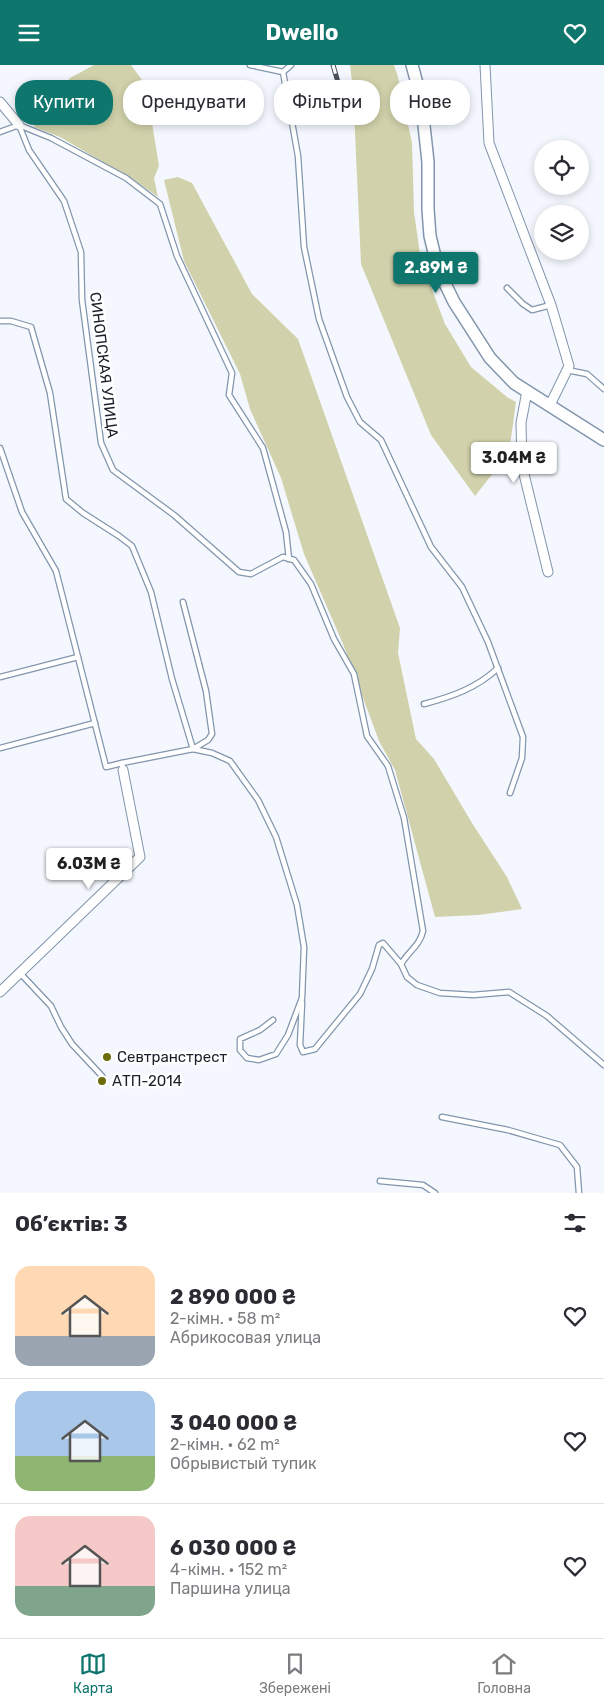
<!DOCTYPE html>
<html lang="uk">
<head>
<meta charset="utf-8">
<style>
	body { margin:0; font-family:Rubik,sans-serif; background:#f7f7f7; color:#2b2b33; height:100vh; display:flex; flex-direction:column; font-size:19px; white-space:nowrap }
	* { box-sizing:border-box; margin:0 }
	p { font-size:16px; color:#7c7c81 }
	.icon { flex:none; width:28px; height:28px; fill:none; stroke:currentColor; stroke-width:2; stroke-linecap:round; stroke-linejoin:round }
	.map { position:relative; height:1128px; overflow:hidden }
	.side { display:flex; flex-direction:column; background:#fff; flex:1 }
	.side>* { flex:none }
	.guide { position:absolute; left:15px; top:15px; width:575px; height:45px; display:flex; gap:10px }
	.buttons { position:absolute; left:534px; top:75px; display:grid; gap:10px }
	.buttons a { display:grid; place-items:center; width:55px; height:55px; border-radius:50%; background:#fff; box-shadow:0 2px 8px #0003; font-size:25px }
	.price { position:absolute; translate:-50% -42px; padding:0 11px; border-radius:5px; background:#fff; color:#222; font-size:16px; line-height:32px; filter:drop-shadow(0 1px 2px #0008) }
	.price::after { content:''; position:absolute; left:50%; top:30px; width:15px; height:11px; margin-left:-8px; background:inherit; clip-path:polygon(0 0,100% 0,50% 100%) }
	.price.selected { background:#0f766e; color:#fff }
	ul { padding:0; list-style:none }
	li { display:flex; align-items:center; gap:15px; height:125px; padding:0 15px }
	li+li { border-top:1px solid #e1e1e2 }
	li span { display:grid; place-items:center; flex:none; width:140px; height:100px; border-radius:15px; color:#555 }
	li>.icon { margin-inline-start:auto }
	span .icon { width:60px; height:60px; fill:#fffc; stroke-width:1 }
	li b { font-size:21px }
	h2 { display:flex; justify-content:space-between; align-items:center; height:60px; padding:0 15px; font-size:21px }
	.tag { padding:0 18px; border-radius:20px; background:#fff; box-shadow:0 2px 8px #0003; font-size:18px; line-height:45px }
	.tag.selected { background:#0f766e; color:#fff }
	header { display:flex; justify-content:space-between; align-items:center; height:65px; padding:0 15px; background:#0f766e; color:#fff; font-size:22px; font-weight:700 }
	.dock { display:flex; justify-content:space-around; align-items:center; height:70px; border-top:1px solid #e1e1e2; background:#fff; font-size:14px; color:#7c7c81 }
	.dock a { display:grid; justify-items:center; gap:2px }
	.dock .selected { color:#0f766e }
	.map>svg:first-child { display:block }
	.green { fill:#d1d2ab }
	.lines { fill:none; stroke-linecap:round; stroke-linejoin:round }
	.lane-casing { stroke:#8295ac; stroke-width:7 }
	.street-casing { stroke:#8295ac; stroke-width:11 }
	.secondary-casing { stroke:#8295ac; stroke-width:14 }
	.lane { stroke:#fff; stroke-width:4.5 }
	.street { stroke:#fff; stroke-width:9 }
	.secondary { stroke:#fff; stroke-width:11 }
	.rail-casing { stroke:#4c525b; stroke-width:5 }
	.rail { stroke:#fff; stroke-width:3; stroke-dasharray:9; stroke-linecap:butt }
	.poi-dot { fill:#6d6c0b; stroke:#fff; stroke-width:2 }
	.labels { text-anchor:middle; stroke-width:5; stroke-linejoin:round; paint-order:stroke }
	.street-label { font-size:15px; fill:#1a212a; stroke:#fff }
	.poi-label { font-size:15px; fill:#1a212a; stroke:#fff; text-anchor:start }
</style>
</head>
<body>
<header><svg class="icon" aria-label="menu" viewBox="0 0 24 24"><path d="M4 6h16M4 12h16M4 18h16"/></svg>Dwello<svg class="icon" aria-label="heart" viewBox="0 0 24 24"><path d="M12 20l-8-8c-3-5 5-10 8-4 3-6 11-1 8 4z"/></svg></header>
<div class="map">
<svg width="604" height="1128" viewBox="0 0 604 1128">
	<rect width="100%" height="100%" fill="#f4f8fe"/>
	<g class="green">
		<path d="M 94,0 L 131,0 L 142,15 L 147,46 L 152,58 L 159,101 L 154,113 L 158,132 L 137,117 L 60,72 L 34,62 L 36,56 L 70,13 Z"/>
		<path d="M 350,0 L 394,0 L 398,12 L 412,78 L 414,147 L 421,196 L 445,259 L 471,302 L 507,332 L 516,337 L 509,388 L 475,431 L 431,370 L 361,199 L 353,24 Z"/>
		<path d="M 178,112 L 192,118 L 252,229 L 298,274 L 400,563 L 398,588 L 416,674 L 434,694 L 472,758 L 507,812 L 522,844 L 478,850 L 435,852 L 395,705 L 379,676 L 343,579 L 304,489 L 281,413 L 250,344 L 240,309 L 184,196 L 164,115 Z"/>
	</g>
	<g class="lines">
		<defs>
			<g id="lane">
				<path d="M 250,0 L 283,7 L 298,91 L 304,182 L 319,254 L 347,332 L 360,357 L 381,375 L 431,482 L 462,522 L 488,577 L 523,672 L 522,693 L 510,728"/>
				<path d="M 283,7 L 291,0"/>
				<path d="M 19,60 L 29,85 L 64,136 L 81,187 L 82,235 L 101,378 L 113,405 L 174,450 L 239,507 L 251,509 L 283,492 L 294,495 L 311,519 L 334,574 L 354,609 L 367,671 L 388,701 L 404,753 L 423,866 C 420,880 409,886 401,899"/>
				<path d="M 0,67 L 19,60 L 51,73 L 126,113 L 160,139 L 177,191 L 232,308 L 229,330 L 263,383 L 286,467 L 289,494"/>
				<path d="M 507,223 L 523,239 L 532,245 L 551,240"/>
				<path d="M 0,256 L 11,256 L 31,262 L 50,328 L 66,434 L 83,448 L 119,471 L 132,481 L 151,527 L 172,614 L 193,684 L 208,675 L 212,669 L 206,626 L 183,537"/>
				<path d="M 567,305 L 587,309 L 604,324"/>
				<path d="M 0,383 L 22,447 L 56,506 L 106,702 L 122,698"/>
				<path d="M 0,612 L 78,592"/>
				<path d="M 424,639 C 451,632 477,623 498,603"/>
				<path d="M 0,683 L 95,658"/>
				<path d="M 123,705 L 122,698 L 193,684 L 212,688 L 230,696 L 258,735 L 276,772 L 297,840 L 304,882 L 302,933 L 288,970 L 276,989 L 259,995 L 247,993 L 240,985 L 240,974 L 260,965 L 273,955"/>
				<path d="M 20,908 L 51,941 L 61,962 L 72,979 L 102,1011"/>
				<path d="M 302,937 L 300,980 L 303,987 L 315,984 L 360,929 L 372,904 L 379,880 L 383,878 L 401,899 L 407,912 L 417,920 L 440,928 L 473,930 L 509,927 L 547,951 L 604,1000"/>
				<path d="M 442,1052 L 508,1065 L 560,1080 L 577,1102 L 579,1128"/>
				<path d="M 380,1116 L 423,1120 L 435,1128"/>
			</g>
			<g id="street">
				<path d="M 485,0 L 489,78 L 551,240 L 569,301 L 550,340"/>
				<path d="M 0,37 L 19,60"/>
				<path d="M 527,326 L 521,358 L 522,401 L 548,507"/>
				<path d="M 0,927 L 140,792 L 123,705"/>
			</g>
			<path id="secondary" d="M 412,0 L 421,33 L 428,97 L 428,144 L 430,171 L 438,204 L 454,237 L 490,293 L 514,318 L 604,375"/>
		</defs>
		<use href="#lane" class="lane-casing"/>
		<use href="#street" class="street-casing"/>
		<use href="#secondary" class="secondary-casing"/>
		<use href="#lane" class="lane"/>
		<use href="#street" class="street"/>
		<use href="#secondary" class="secondary"/>
		<defs>
			<path id="rail" d="M 333,0 L 342,31"/>
		</defs>
		<use href="#rail" class="rail-casing"/>
		<use href="#rail" class="rail"/>
	</g>
	<g class="poi-dot">
		<circle cx="107" cy="992" r="5"/>
		<circle cx="102" cy="1016" r="5"/>
	</g>
	<g class="labels">
		<g class="street-label">
			<text transform="translate(104 300) rotate(83)" y="5">СИНОПСКАЯ УЛИЦА</text>
		</g>
		<g class="poi-label">
			<text x="117" y="997">Севтранстрест</text>
			<text x="112" y="1021">АТП-2014</text>
		</g>
	</g>
</svg>
<div class="buttons">
<a><svg class="icon" aria-label="locate" viewBox="0 0 24 24"><circle cx="12" cy="12" r="6"/><path d="M12 2v4M12 18v4M2 12h4M18 12h4"/></svg></a>
<a><svg class="icon" aria-label="layers" viewBox="0 0 24 24"><path d="M12 4l9 5-9 5-9-5zM3 14l9 5 9-5"/></svg></a>
</div>
<b class="price selected" style="left:436px;top:229px">2.89M ₴</b>
<b class="price" style="left:514px;top:419px">3.04M ₴</b>
<b class="price" style="left:89px;top:825px">6.03M ₴</b>
<div class="guide">
<a class="tag selected">Купити</a>
<a class="tag">Орендувати</a>
<a class="tag">Фільтри</a>
<a class="tag">Нове</a>
</div>
</div>
<section class="side">
<h2>Об’єктів: 3<svg class="icon" aria-label="filters" viewBox="0 0 24 24"><path d="M4 7h16M4 17h16"/><circle cx="9" cy="7" r="2"/><circle cx="15" cy="17" r="2"/></svg></h2>
<ul>
<li><span style="background:linear-gradient(#ffd9b3 70%,#9aa5b1 0)"><svg class="icon" aria-label="home" viewBox="0 0 24 24"><path d="M3 11l9-7 9 7M6 9v11h12V9"/></svg></span><div><b>2 890 000 ₴</b><p>2-кімн. · 58 m²</p><p>Абрикосовая улица</p></div><svg class="icon" aria-label="heart" viewBox="0 0 24 24"><path d="M12 20l-8-8c-3-5 5-10 8-4 3-6 11-1 8 4z"/></svg></li>
<li><span style="background:linear-gradient(#a9c7e8 65%,#8fb573 0)"><svg class="icon" aria-label="home" viewBox="0 0 24 24"><path d="M3 11l9-7 9 7M6 9v11h12V9"/></svg></span><div><b>3 040 000 ₴</b><p>2-кімн. · 62 m²</p><p>Обрывистый тупик</p></div><svg class="icon" aria-label="heart" viewBox="0 0 24 24"><path d="M12 20l-8-8c-3-5 5-10 8-4 3-6 11-1 8 4z"/></svg></li>
<li><span style="background:linear-gradient(#f6c9c9 70%,#7fa58c 0)"><svg class="icon" aria-label="home" viewBox="0 0 24 24"><path d="M3 11l9-7 9 7M6 9v11h12V9"/></svg></span><div><b>6 030 000 ₴</b><p>4-кімн. · 152 m²</p><p>Паршина улица</p></div><svg class="icon" aria-label="heart" viewBox="0 0 24 24"><path d="M12 20l-8-8c-3-5 5-10 8-4 3-6 11-1 8 4z"/></svg></li>
</ul>
</section>
<nav class="dock">
<a class="selected"><svg class="icon" aria-label="map" viewBox="0 0 24 24"><path d="M3 6l6-2 6 2 6-2v14l-6 2-6-2-6 2zM9 4v14M15 6v14"/></svg>Карта</a>
<a><svg class="icon" aria-label="saved" viewBox="0 0 24 24"><path d="M7 4h10v16l-5-4-5 4z"/></svg>Збережені</a>
<a><svg class="icon" aria-label="home" viewBox="0 0 24 24"><path d="M3 11l9-7 9 7M6 9v11h12V9"/></svg>Головна</a>
</nav>
</body>
</html>
